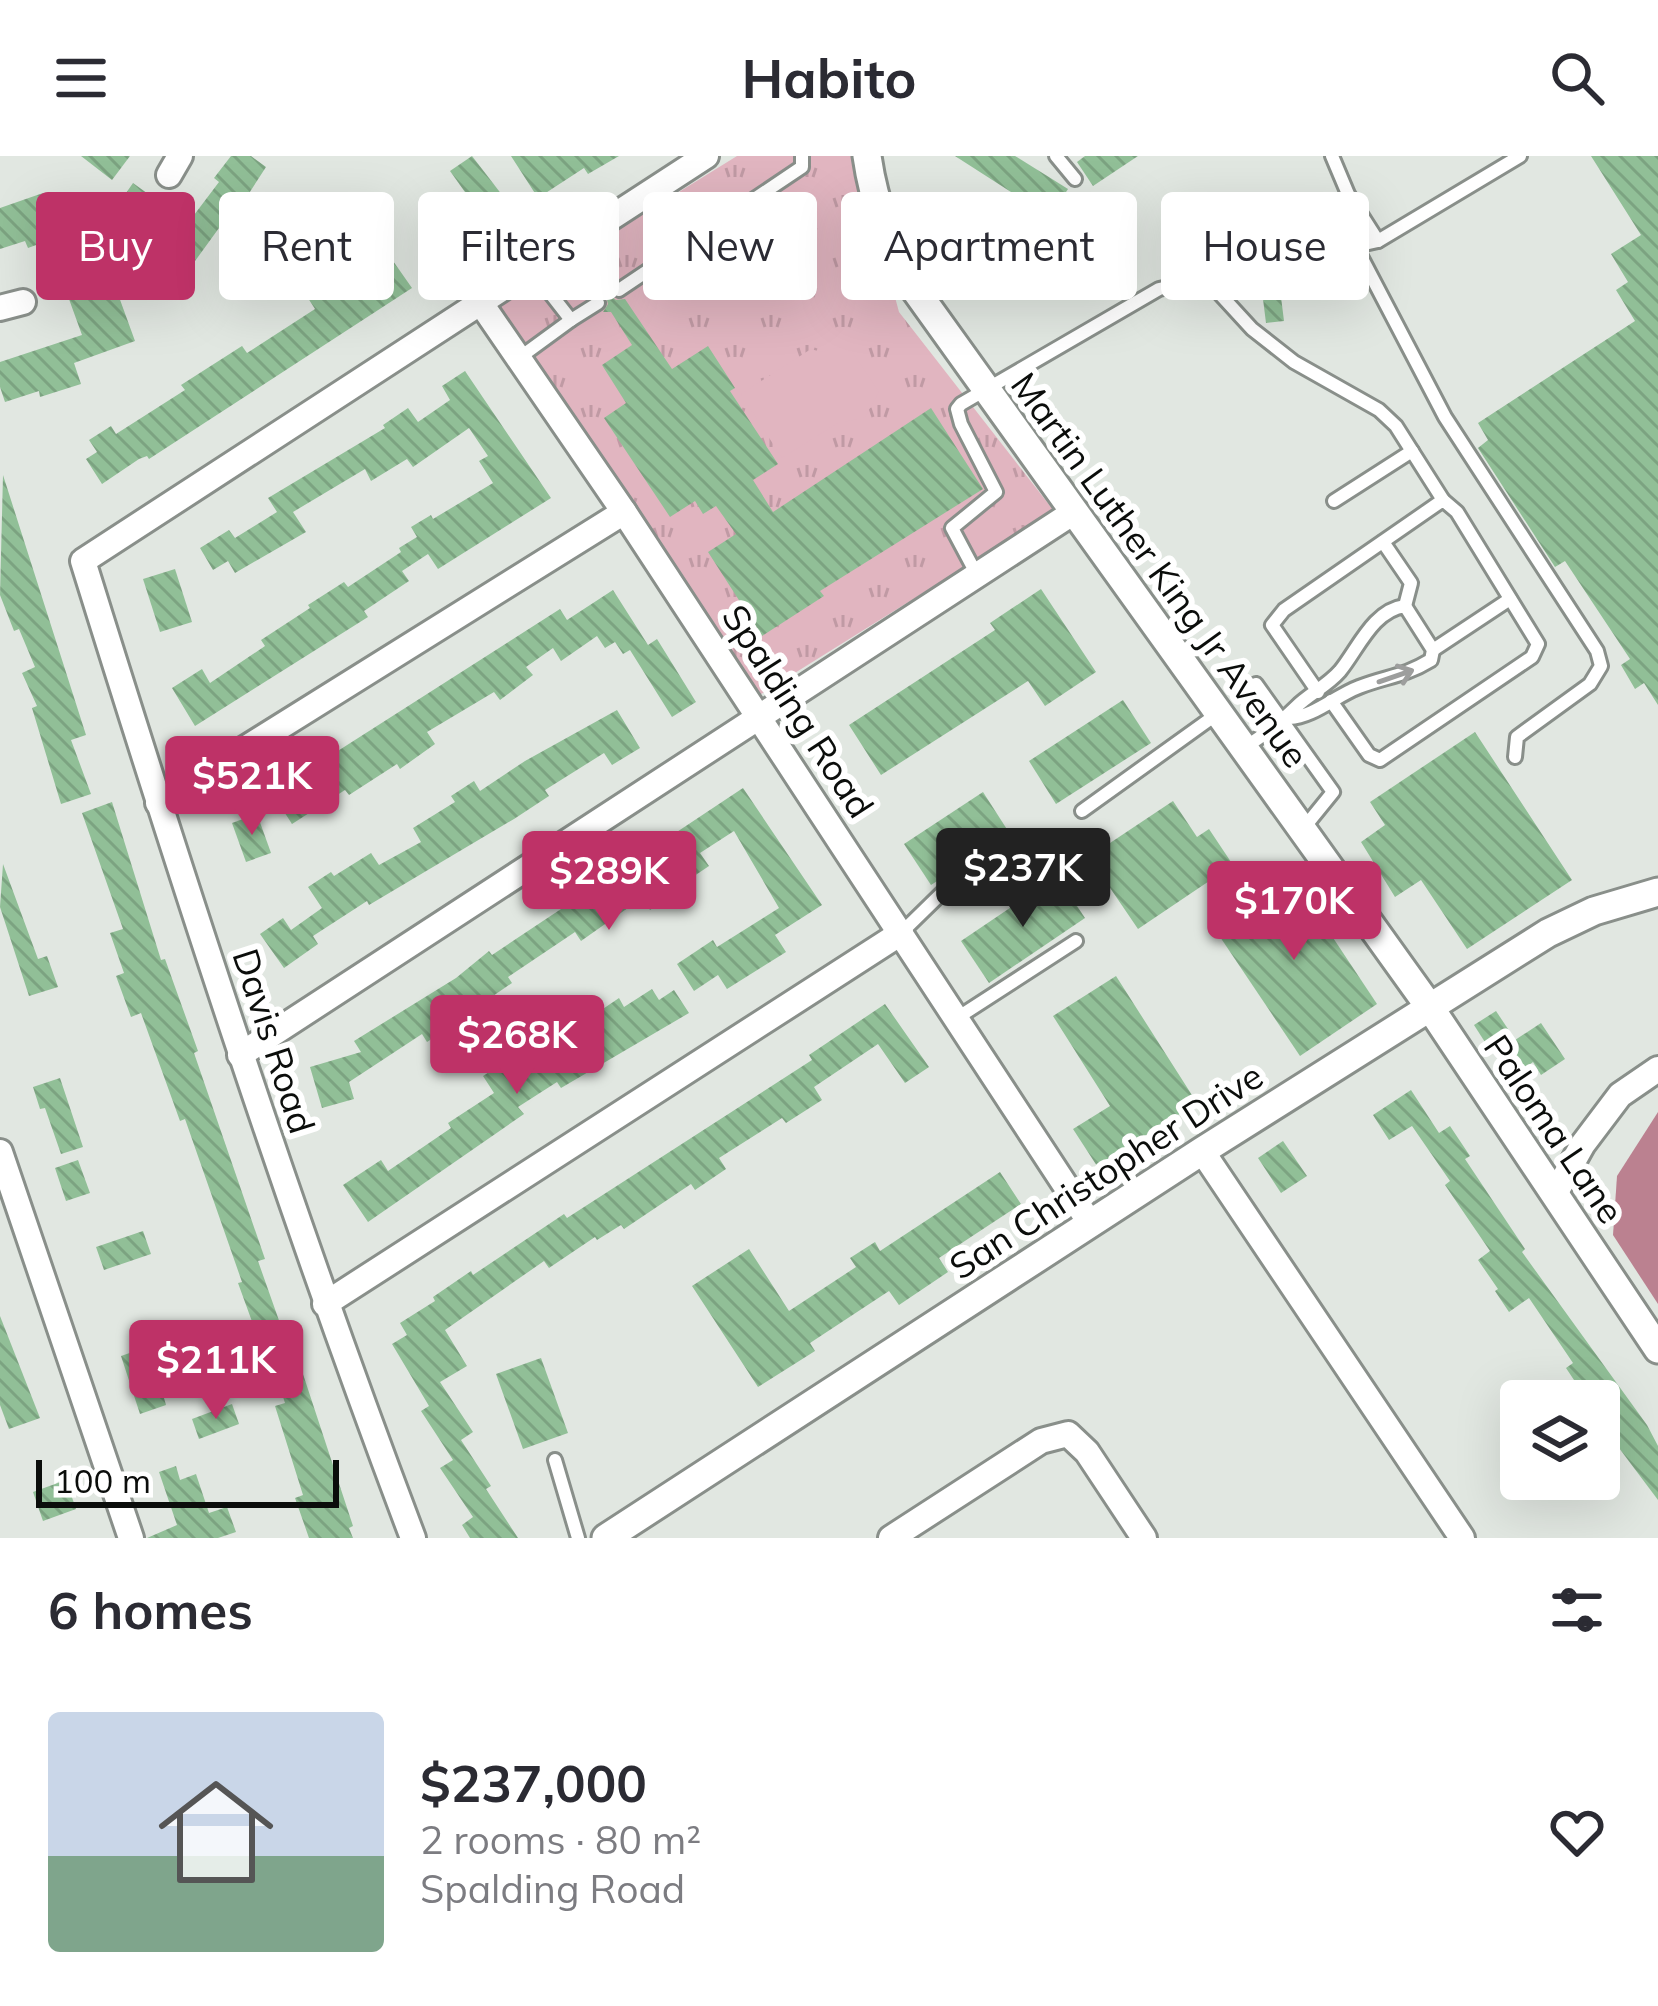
<!DOCTYPE html>
<html lang="en">
<head>
<meta charset="utf-8">
<style>
	body { margin:0; font-family:Mulish,sans-serif; background:#f2f2f3; color:#2b2b33; height:100vh; display:flex; flex-direction:column; font-size:45px; white-space:nowrap }
	* { box-sizing:border-box; margin:0 }
	p { font-size:39px; color:#7c7c81 }
	.icon { flex:none; width:66px; height:66px; fill:none; stroke:currentColor; stroke-width:2; stroke-linecap:round; stroke-linejoin:round }
	.map { position:relative; height:1382px; overflow:hidden }
	.details { display:flex; flex-direction:column; background:#fff; flex:1 }
	.details>* { flex:none }
	.top-card { position:absolute; left:36px; top:36px; width:1587px; height:108px; display:flex; gap:24px }
	.tools { position:absolute; left:1500px; top:1224px; display:grid; gap:24px }
	.tools a { display:grid; place-items:center; width:120px; height:120px; border-radius:12px; background:#fff; box-shadow:0 12px 48px #0002; font-size:60px }
	.scale { position:absolute; left:36px; bottom:30px; width:303px; box-sizing:border-box; padding-left:12px; border:6px solid #0b0d0b; border-top:0; font-size:33px; line-height:42px; white-space:nowrap; color:#0b0d0b; -webkit-text-stroke:9px #fff; paint-order:stroke }
	.price { position:absolute; translate:-50% -102px; padding:0 27px; border-radius:12px; background:#be3267; color:#fff; font-size:39px; line-height:78px; filter:drop-shadow(0 3px 6px #0008) }
	.price::after { content:''; position:absolute; left:50%; top:72px; width:36px; height:27px; margin-left:-18px; background:inherit; clip-path:polygon(0 0,100% 0,50% 100%) }
	.price.selected { background:#222; color:#fff }
	ul { padding:0; list-style:none }
	li { display:flex; align-items:center; gap:36px; height:300px; padding:0 48px }
	li span { display:grid; place-items:center; flex:none; width:336px; height:240px; border-radius:12px; color:#555 }
	li>.icon { margin-inline-start:auto }
	span .icon { width:144px; height:144px; fill:#fffc; stroke-width:1 }
	li b { font-size:51px }
	h2 { display:flex; justify-content:space-between; align-items:center; height:144px; padding:0 48px; font-size:51px }
	.pill { padding:0 42px; border-radius:12px; background:#fff; box-shadow:0 12px 48px #0002; font-size:42px; line-height:108px }
	.pill.selected { background:#be3267; color:#fff }
	header { display:flex; justify-content:space-between; align-items:center; height:156px; padding:0 48px; background:#fff; font-size:54px; font-weight:700 }
	.map>svg:first-child { display:block }
	.park { fill:url(#park-tufts) }
	.pitch { fill:#e1b5c0 }
	.water { fill:#bb8190 }
	.building { fill:url(#building-back-hatch) }
	.lines { fill:none; stroke-linecap:round; stroke-linejoin:round }
	.service-casing { stroke:#898f8a; stroke-width:18 }
	.minor-casing { stroke:#898f8a; stroke-width:30 }
	.tertiary-casing { stroke:#898f8a; stroke-width:33 }
	.service { stroke:#fff; stroke-width:12 }
	.minor { stroke:#fff; stroke-width:24 }
	.tertiary { stroke:#fff; stroke-width:27 }
	.oneway { stroke:#9d9e9d }
	.labels { text-anchor:middle; stroke-width:12; stroke-linejoin:round; paint-order:stroke }
	.street-label { font-size:36px; fill:#0b0d0b; stroke:#fff }
</style>
</head>
<body>
<header><svg class="icon" aria-label="menu" viewBox="0 0 24 24"><path d="M4 6h16M4 12h16M4 18h16"/></svg>Habito<svg class="icon" aria-label="search" viewBox="0 0 24 24"><circle cx="10" cy="10" r="6"/><path d="M15 15l6 6"/></svg></header>
<div class="map">
<svg width="1658" height="1382" viewBox="0 0 1658 1382">
	<defs>
		<pattern id="park-tufts" width="24" height="20" patternUnits="userSpaceOnUse" patternTransform="scale(3)"><rect width="24" height="20" fill="#e1b5c0"/><path d="M3 7l-1-3M5 7V3M7 7l1-3M15 17l-1-3M17 17v-4M19 17l1-3" fill="none" stroke="#c09aa4"/></pattern>
		<pattern id="building-back-hatch" width="6" height="6" patternUnits="userSpaceOnUse" patternTransform="scale(3)"><rect width="6" height="6" fill="#91bf97"/><path d="M-1 5l2 2M0 0l6 6M5-1l2 2" fill="none" stroke="#7ca381"/></pattern>
	</defs>
	<rect width="100%" height="100%" fill="#e1e7e1"/>
	<path class="park" d="M 737,0 L 857,0 L 899,156 L 1054,355 L 758,540 L 495,150 Z"/>
	<path class="pitch" d="M 838,191 L 853,197 L 879,236 L 865,261 L 836,268 L 782,302 L 741,238 L 811,193 L 821,196 Z"/>
	<path class="water" d="M 1658,956 L 1658,1148 L 1613,1079 L 1617,1020 Z"/>
	<g class="building">
		<path d="M 81,0 L 130,0 L 112,24 Z"/>
		<path d="M 231,0 L 251,0 L 266,11 L 224,76 L 219,72 L 182,123 L 136,91 L 142,83 L 110,60 L 133,27 L 188,67 L 219,26 L 214,22 Z"/>
		<path d="M 472,0 L 516,57 L 492,74 L 450,15 Z"/>
		<path d="M 511,0 L 619,0 L 588,18 L 584,12 L 538,42 Z"/>
		<path d="M 955,0 L 1015,0 L 1068,33 L 1050,61 Z"/>
		<path d="M 1085,0 L 1138,0 L 1093,30 L 1077,6 Z"/>
		<path d="M 1591,0 L 1658,0 L 1658,549 L 1644,527 L 1635,533 L 1621,509 L 1630,503 L 1565,405 L 1555,411 L 1478,292 L 1488,284 L 1478,267 L 1635,165 L 1616,134 L 1628,126 L 1611,98 L 1641,79 Z"/>
		<path d="M 43,37 L 58,81 L 28,92 L 25,85 L 0,93 L 0,52 Z"/>
		<path d="M 102,94 L 135,185 L 74,207 L 81,228 L 40,241 L 39,235 L 5,246 L 0,231 L 0,206 L 82,179 L 57,110 Z"/>
		<path d="M 386,95 L 412,132 L 149,303 L 147,300 L 139,303 L 102,328 L 86,303 L 97,296 L 89,284 L 111,270 L 116,278 L 185,234 L 181,229 L 242,190 L 247,197 L 315,153 L 306,139 L 342,116 L 347,123 Z"/>
		<path d="M 609,119 L 613,125 L 610,139 L 616,144 L 625,143 L 672,213 L 708,190 L 735,232 L 730,235 L 778,308 L 753,324 L 773,356 L 931,252 L 983,333 L 820,435 L 824,440 L 762,480 L 708,396 L 736,378 L 716,350 L 703,358 L 695,345 L 670,361 L 604,262 L 626,247 L 602,209 L 632,189 L 611,156 L 603,156 L 608,148 L 606,140 L 592,138 L 589,132 Z"/>
		<path d="M 1281,141 L 1284,165 L 1266,167 L 1263,143 Z"/>
		<path d="M 465,215 L 551,342 L 438,413 L 428,398 L 402,415 L 409,425 L 364,455 L 368,461 L 195,570 L 172,532 L 202,513 L 210,527 L 265,490 L 261,484 L 310,452 L 308,449 L 344,426 L 348,431 L 401,396 L 399,392 L 417,381 L 411,371 L 431,359 L 433,363 L 493,327 L 479,305 L 488,300 L 469,272 L 413,311 L 407,303 L 371,325 L 365,313 L 293,356 L 306,376 L 235,417 L 228,405 L 213,414 L 200,392 L 229,374 L 235,382 L 277,356 L 268,342 L 385,272 L 383,269 L 408,252 L 418,266 L 450,244 L 442,230 Z"/>
		<path d="M 3,319 L 86,579 L 71,584 L 91,638 L 61,648 L 32,552 L 37,550 L 22,517 L 35,511 L 19,473 L 14,475 L 0,439 Z"/>
		<path d="M 175,413 L 192,466 L 160,476 L 143,423 Z"/>
		<path d="M 1041,433 L 1096,516 L 1045,550 L 1028,525 L 881,619 L 849,569 L 995,474 L 990,467 Z"/>
		<path d="M 613,434 L 648,489 L 657,483 L 696,546 L 672,561 L 630,494 L 623,498 L 615,486 L 605,492 L 597,480 L 561,505 L 553,492 L 526,511 L 533,519 L 500,544 L 494,536 L 427,576 L 435,588 L 400,613 L 397,608 L 349,639 L 345,634 L 292,668 L 272,637 L 560,453 L 567,464 Z"/>
		<path d="M 1123,544 L 1151,587 L 1056,648 L 1029,605 Z"/>
		<path d="M 617,554 L 640,592 L 612,609 L 604,597 L 545,634 L 549,640 L 514,663 L 369,749 L 367,745 L 313,780 L 318,788 L 284,812 L 260,778 L 283,762 L 291,774 L 322,752 L 308,731 L 331,716 L 334,720 L 371,697 L 379,709 L 421,686 L 413,672 L 455,646 L 451,640 L 474,625 L 480,635 L 525,605 Z"/>
		<path d="M 1475,576 L 1572,724 L 1467,793 L 1421,724 L 1395,741 L 1361,686 L 1385,669 L 1370,646 Z"/>
		<path d="M 743,632 L 822,749 L 775,779 L 786,796 L 727,833 L 718,819 L 694,835 L 677,808 L 713,784 L 717,791 L 779,752 L 734,675 L 700,697 L 709,710 L 669,737 L 671,740 L 650,754 L 642,742 L 581,785 L 575,776 L 508,821 L 512,827 L 477,851 L 471,843 L 443,860 L 450,871 L 427,886 L 422,878 L 349,926 L 354,943 L 322,952 L 310,911 L 361,896 L 354,885 L 456,822 L 489,795 L 492,799 Z"/>
		<path d="M 983,636 L 1010,678 L 931,729 L 904,688 Z"/>
		<path d="M 1173,645 L 1197,681 L 1209,673 L 1233,709 L 1138,773 L 1089,701 Z"/>
		<path d="M 112,646 L 161,804 L 165,803 L 198,895 L 194,897 L 265,1103 L 258,1105 L 282,1173 L 287,1171 L 301,1212 L 353,1370 L 349,1372 L 353,1382 L 309,1382 L 295,1342 L 303,1339 L 275,1250 L 285,1247 L 272,1207 L 259,1211 L 250,1185 L 258,1182 L 238,1127 L 242,1126 L 185,963 L 180,965 L 141,857 L 131,861 L 116,820 L 124,817 L 110,777 L 123,773 L 82,657 Z"/>
		<path d="M 257,658 L 271,697 L 246,706 L 232,667 Z"/>
		<path d="M 3,708 L 38,803 L 47,800 L 58,831 L 29,840 L 0,751 Z"/>
		<path d="M 1288,714 L 1377,848 L 1300,900 L 1210,766 Z"/>
		<path d="M 1057,720 L 1085,762 L 989,827 L 961,785 Z"/>
		<path d="M 1116,820 L 1197,947 L 1097,1010 L 1073,973 L 1110,950 L 1053,860 Z"/>
		<path d="M 652,833 L 659,844 L 674,834 L 689,857 L 561,932 L 557,926 L 518,951 L 524,958 L 368,1066 L 343,1029 L 381,1004 L 388,1015 L 451,972 L 448,967 L 494,937 L 483,920 L 505,906 L 513,918 L 524,911 L 528,916 L 567,893 L 561,884 L 596,862 L 594,859 L 619,842 L 624,851 Z"/>
		<path d="M 885,848 L 929,911 L 905,927 L 878,888 L 814,931 L 822,944 L 786,967 L 782,962 L 719,1002 L 726,1013 L 695,1034 L 691,1028 L 624,1073 L 621,1069 L 597,1084 L 595,1081 L 549,1112 L 544,1105 L 445,1174 L 467,1210 L 440,1226 L 473,1276 L 461,1284 L 491,1330 L 486,1333 L 518,1382 L 470,1382 L 462,1369 L 473,1361 L 440,1312 L 453,1304 L 421,1255 L 429,1250 L 392,1188 L 407,1179 L 400,1167 L 435,1145 L 433,1141 L 471,1115 L 473,1119 L 564,1058 L 567,1062 L 812,904 L 809,899 Z"/>
		<path d="M 1496,855 L 1512,879 L 1490,894 L 1474,869 Z"/>
		<path d="M 1541,867 L 1565,903 L 1541,919 L 1533,906 L 1522,914 L 1506,890 Z"/>
		<path d="M 60,922 L 83,991 L 61,998 L 45,952 L 40,953 L 33,931 Z"/>
		<path d="M 1411,934 L 1439,977 L 1450,970 L 1470,1000 L 1465,1003 L 1525,1093 L 1522,1096 L 1647,1269 L 1658,1290 L 1658,1344 L 1616,1288 L 1606,1295 L 1599,1283 L 1599,1245 L 1588,1245 L 1566,1212 L 1573,1207 L 1529,1142 L 1509,1156 L 1495,1135 L 1498,1133 L 1478,1104 L 1490,1095 L 1445,1029 L 1450,1025 L 1412,970 L 1389,984 L 1373,959 Z"/>
		<path d="M 1283,985 L 1307,1020 L 1281,1037 L 1258,1002 Z"/>
		<path d="M 78,1004 L 90,1037 L 66,1045 L 55,1012 Z"/>
		<path d="M 1000,1016 L 1021,1048 L 939,1102 L 948,1116 L 899,1149 L 889,1135 L 810,1187 L 815,1195 L 758,1231 L 692,1130 L 749,1093 L 789,1155 L 856,1111 L 850,1102 L 875,1086 L 880,1095 Z"/>
		<path d="M 143,1075 L 151,1098 L 104,1114 L 96,1091 Z"/>
		<path d="M 0,1160 L 40,1262 L 9,1273 L 0,1249 Z"/>
		<path d="M 147,1191 L 152,1206 L 165,1202 L 175,1230 L 162,1235 L 166,1249 L 140,1258 L 121,1200 Z"/>
		<path d="M 541,1202 L 568,1277 L 523,1293 L 496,1218 Z"/>
		<path d="M 232,1248 L 239,1268 L 199,1283 L 192,1263 Z"/>
		<path d="M 176,1310 L 180,1324 L 196,1318 L 209,1357 L 227,1351 L 236,1376 L 218,1382 L 147,1382 L 177,1369 L 159,1316 Z"/>
		<path d="M 66,1324 L 76,1353 L 43,1365 L 33,1336 Z"/>
	</g>
	<g class="lines">
		<defs>
			<g id="service">
				<path d="M 1056,0 L 1075,23"/>
				<path d="M 1332,0 L 1348,38 L 1378,85"/>
				<path d="M 1356,91 L 1445,261 L 1597,495 L 1601,510 L 1590,528 L 1517,581 L 1515,601"/>
				<path d="M 532,114 L 571,164 L 598,147"/>
				<path d="M 1207,124 L 1252,173 L 1294,206 L 1379,254 L 1396,270 L 1443,344"/>
				<path d="M 619,134 L 802,11 L 802,0"/>
				<path d="M 519,202 L 571,164"/>
				<path d="M 1334,345 L 1412,295"/>
				<path d="M 1383,386 L 1411,427 L 1405,450"/>
				<path d="M 977,419 L 952,372 L 996,336 L 961,268 L 957,253 L 961,248 L 1159,133 L 1378,85 L 1520,0"/>
				<path d="M 1433,494 L 1510,443"/>
				<path d="M 1256,528 L 1333,636 L 1303,673"/>
				<path d="M 1318,536 L 1272,469 L 1284,454 L 1443,344 L 1457,356 L 1538,488 L 1532,501 L 1380,604 L 1369,599 L 1331,545"/>
				<path d="M 1244,592 C 1264,579 1280,567 1296,551 C 1309,538 1327,530 1340,515 C 1358,493 1373,454 1405,450 L 1433,494 L 1431,504 C 1403,521 1387,520 1359,531 C 1335,540 1314,561 1289,562"/>
				<path d="M 1082,655 L 1217,558"/>
				<path d="M 901,777 L 944,735 L 1021,687"/>
				<path d="M 957,862 L 1076,785"/>
				<path d="M 555,1304 L 578,1382"/>
			</g>
			<g id="minor">
				<path d="M 169,19 L 180,0"/>
				<path d="M 480,146 L 624,356 L 1090,1067"/>
				<path d="M 0,152 L 23,146"/>
				<path d="M 158,647 L 624,356"/>
				<path d="M 240,899 L 1074,356"/>
				<path d="M 1202,995 L 1462,1382"/>
				<path d="M 0,996 L 131,1382"/>
				<path d="M 1555,1038 L 1583,988 L 1620,939 L 1658,913"/>
				<path d="M 325,1148 L 901,777"/>
				<path d="M 413,1382 C 291,1060 185,733 83,405 L 706,0"/>
				<path d="M 891,1382 L 1041,1285 L 1068,1278 L 1087,1296 L 1144,1382"/>
			</g>
			<g id="tertiary">
				<path d="M 867,0 C 874,50 891,91 916,135 L 1431,853 L 1658,1193"/>
				<path d="M 606,1382 L 1202,995 L 1548,777 L 1594,755 L 1658,736"/>
			</g>
		</defs>
		<use href="#service" class="service-casing"/>
		<use href="#minor" class="minor-casing"/>
		<use href="#tertiary" class="tertiary-casing"/>
		<use href="#service" class="service"/>
		<use href="#minor" class="minor"/>
		<use href="#tertiary" class="tertiary"/>
	</g>
	<defs><path id="oneway-shaft" d="M-6 0H5M1.5-3L5.5 0L1.5 3" fill="none" stroke-width="1.6" stroke-linecap="round" stroke-linejoin="round" transform="scale(3)"/></defs>
	<use class="oneway" href="#oneway-shaft" transform="translate(1396 520) rotate(-19)"/>
	<g class="labels">
		<g class="street-label">
			<text transform="translate(1160 414) rotate(54)" y="13">Martin Luther King Jr Avenue</text>
			<text transform="translate(798 555) rotate(57)" y="13">Spalding Road</text>
			<text transform="translate(274 885) rotate(72)" y="13">Davis Road</text>
			<text transform="translate(1554 973) rotate(56)" y="13">Paloma Lane</text>
			<text transform="translate(1106 1015) rotate(-33)" y="13">San Christopher Drive</text>
		</g>
	</g>
</svg>
<div class="tools">
<a><svg class="icon" aria-label="layers" viewBox="0 0 24 24"><path d="M12 4l9 5-9 5-9-5zM3 14l9 5 9-5"/></svg></a>
</div>
<div class="scale">100 m</div>
<b class="price" style="left:252px;top:682px">$521K</b>
<b class="price selected" style="left:1023px;top:774px">$237K</b>
<b class="price" style="left:609px;top:777px">$289K</b>
<b class="price" style="left:1294px;top:807px">$170K</b>
<b class="price" style="left:517px;top:941px">$268K</b>
<b class="price" style="left:216px;top:1266px">$211K</b>
<div class="top-card">
<a class="pill selected">Buy</a>
<a class="pill">Rent</a>
<a class="pill">Filters</a>
<a class="pill">New</a>
<a class="pill">Apartment</a>
<a class="pill">House</a>
</div>
</div>
<section class="details">
<h2>6 homes<svg class="icon" aria-label="filters" viewBox="0 0 24 24"><path d="M4 7h16M4 17h16"/><circle cx="9" cy="7" r="2"/><circle cx="15" cy="17" r="2"/></svg></h2>
<ul>
<li><span style="background:linear-gradient(#c9d6e8 60%,#7fa58c 0)"><svg class="icon" aria-label="home" viewBox="0 0 24 24"><path d="M3 11l9-7 9 7M6 9v11h12V9"/></svg></span><div><b>$237,000</b><p>2 rooms · 80 m²</p><p>Spalding Road</p></div><svg class="icon" aria-label="heart" viewBox="0 0 24 24"><path d="M12 20l-8-8c-3-5 5-10 8-4 3-6 11-1 8 4z"/></svg></li>
</ul>
</section>
</body>
</html>
